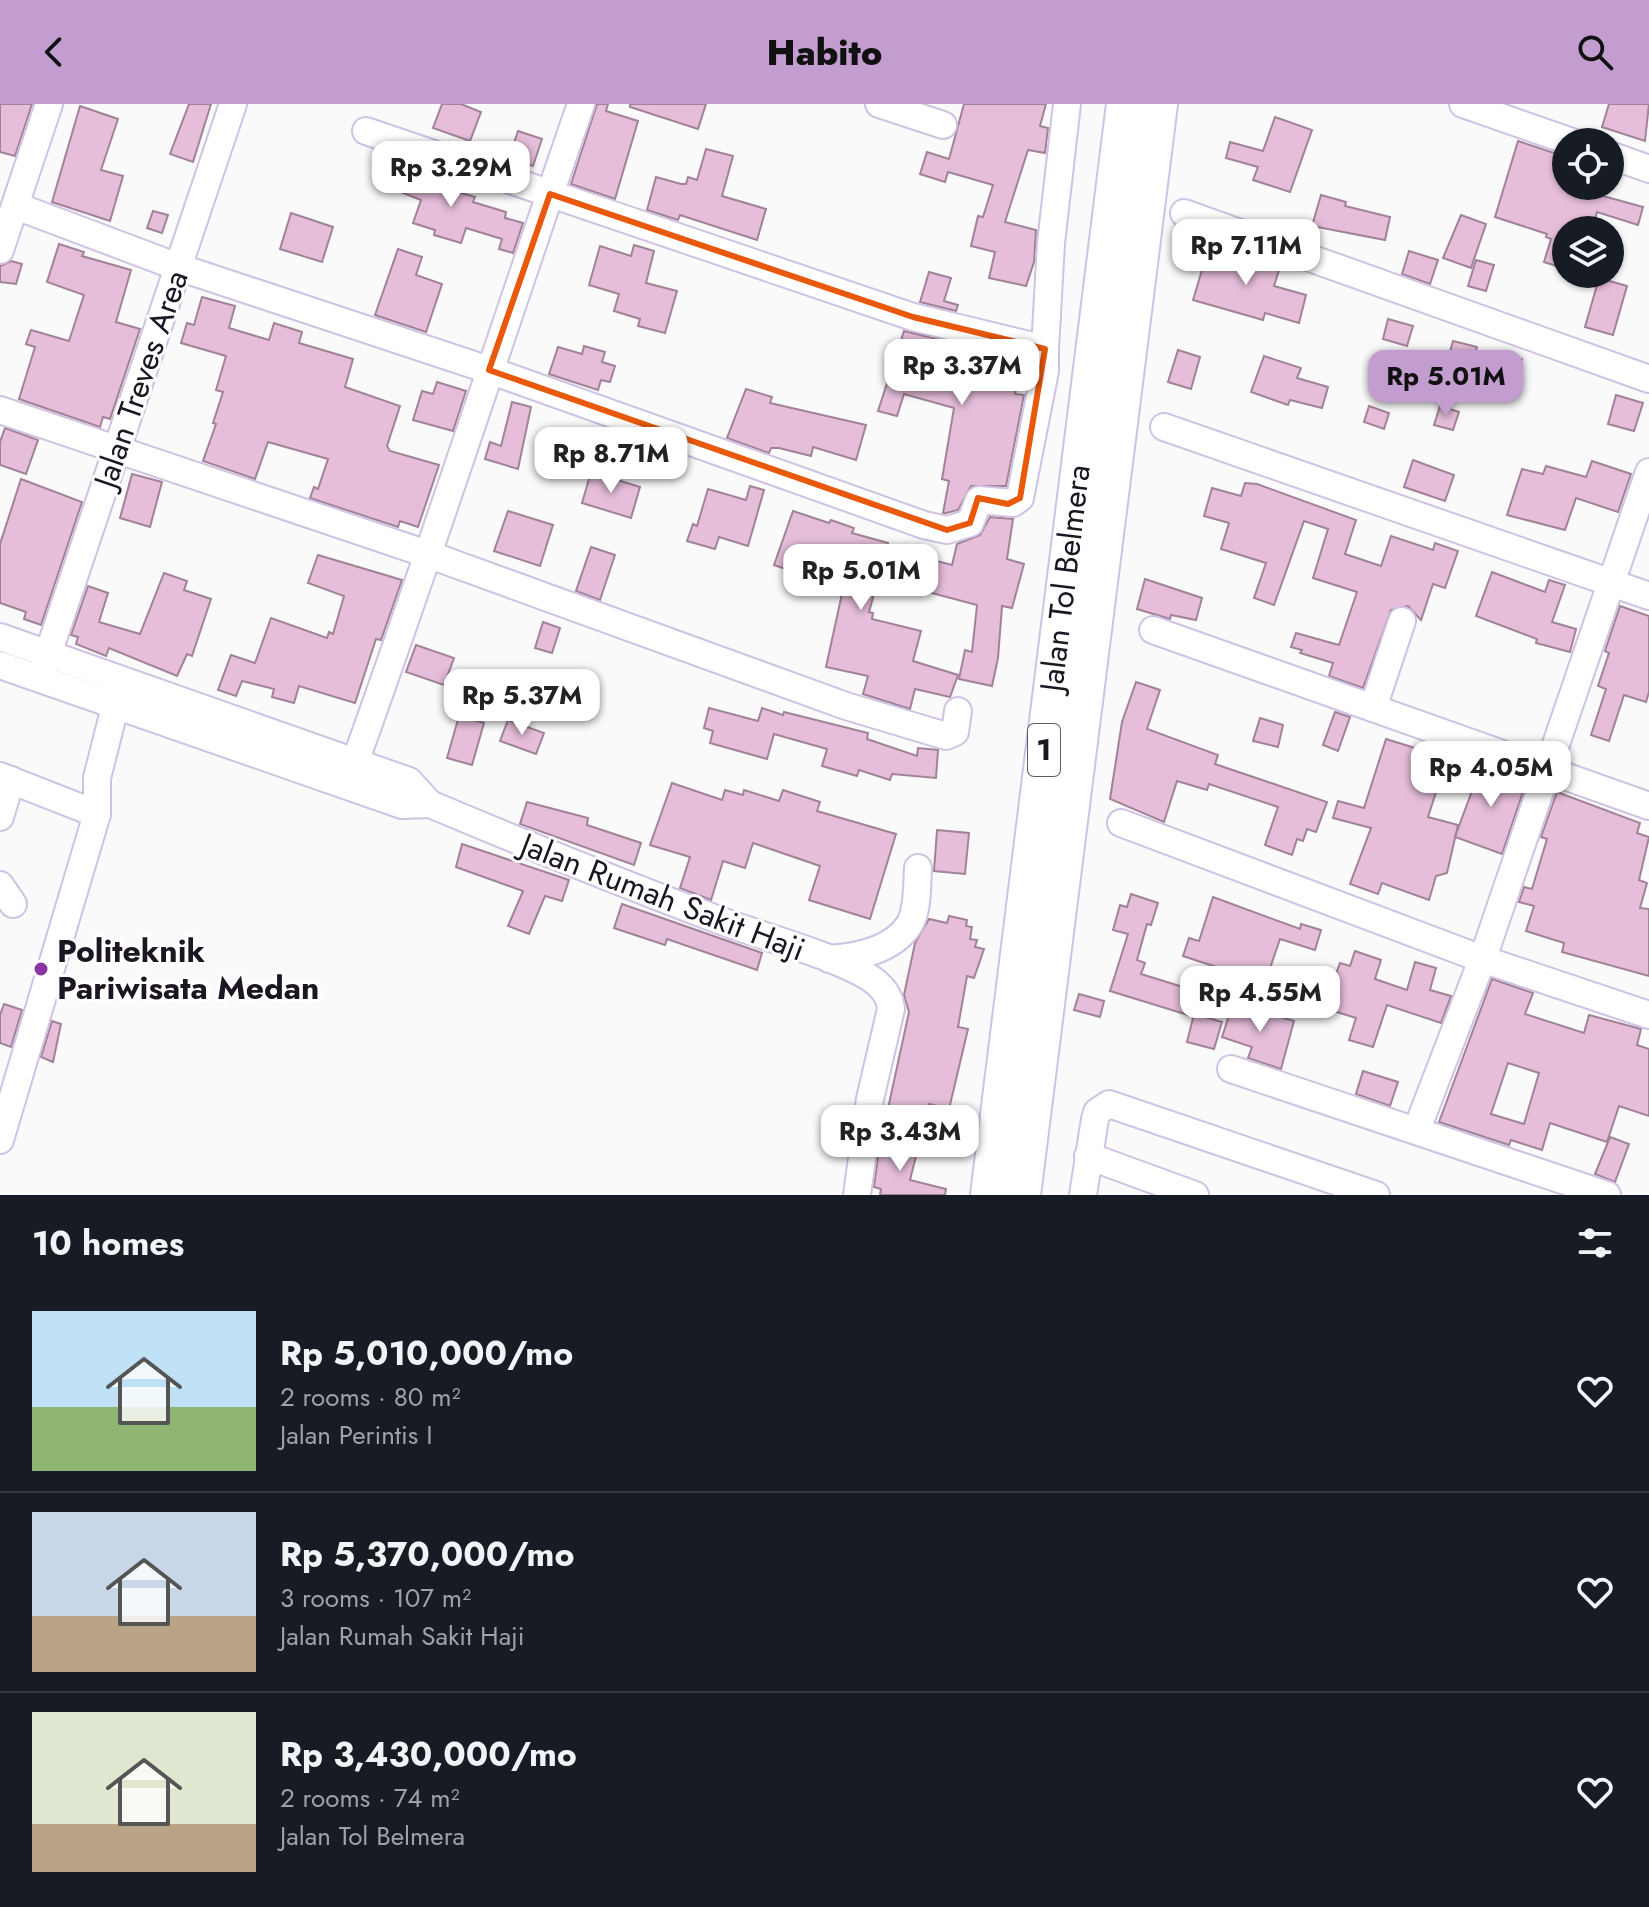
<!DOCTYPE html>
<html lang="en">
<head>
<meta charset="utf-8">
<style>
	body { margin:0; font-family:Jost,sans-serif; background:#20242c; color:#f1f3f6; height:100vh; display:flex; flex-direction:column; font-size:30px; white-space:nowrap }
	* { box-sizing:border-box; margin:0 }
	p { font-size:26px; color:#9ea1a6 }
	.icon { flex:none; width:44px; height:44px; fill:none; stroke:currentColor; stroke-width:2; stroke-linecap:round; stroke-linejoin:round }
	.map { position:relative; height:1091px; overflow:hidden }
	.panel { display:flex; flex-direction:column; background:#171b24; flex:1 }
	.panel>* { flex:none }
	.controls { position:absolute; left:1552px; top:24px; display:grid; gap:16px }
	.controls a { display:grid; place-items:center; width:72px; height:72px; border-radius:50%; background:#171b24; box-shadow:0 2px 6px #0004; font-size:40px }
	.price { position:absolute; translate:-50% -68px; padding:0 18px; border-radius:16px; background:#fff; color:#222; font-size:26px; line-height:52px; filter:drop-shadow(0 2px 4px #0008) }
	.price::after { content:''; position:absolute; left:50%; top:48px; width:24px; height:18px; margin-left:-12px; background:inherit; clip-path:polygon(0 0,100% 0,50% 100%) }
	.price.current { background:#c39dd0; color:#111 }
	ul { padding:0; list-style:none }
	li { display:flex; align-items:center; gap:24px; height:200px; padding:0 32px }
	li+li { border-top:2px solid #363941 }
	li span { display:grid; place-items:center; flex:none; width:224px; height:160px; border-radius:0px; color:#555 }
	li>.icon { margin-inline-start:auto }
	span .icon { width:96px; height:96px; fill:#fffc; stroke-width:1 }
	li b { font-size:34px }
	h2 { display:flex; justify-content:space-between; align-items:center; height:96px; padding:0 32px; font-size:34px }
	header { display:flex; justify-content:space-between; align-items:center; height:104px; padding:0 32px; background:#c39dd0; color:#111; font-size:36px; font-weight:800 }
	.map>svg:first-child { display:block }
	.building { fill:#e6beda; stroke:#a18398; stroke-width:2; fill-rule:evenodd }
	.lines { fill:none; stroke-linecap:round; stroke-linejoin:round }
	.minor-casing { stroke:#d0c2e3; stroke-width:30 }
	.highway-casing { stroke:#d0c2e3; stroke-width:40 }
	.minor { stroke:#fff; stroke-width:26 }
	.highway { stroke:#fff; stroke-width:36 }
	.marked { fill:none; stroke:#e8590c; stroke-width:6; stroke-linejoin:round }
	.poi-dot { fill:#8b34a2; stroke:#fff; stroke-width:3 }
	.labels { text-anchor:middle; stroke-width:6; stroke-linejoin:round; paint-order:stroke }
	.shield { fill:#fff; stroke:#5f5c64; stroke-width:2 }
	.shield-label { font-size:30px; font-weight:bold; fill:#1b1622 }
	.street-label { font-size:32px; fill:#1b1622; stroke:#fff }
	.poi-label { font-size:32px; font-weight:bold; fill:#1b1622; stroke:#fff; text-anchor:start }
</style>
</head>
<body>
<header><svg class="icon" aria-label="back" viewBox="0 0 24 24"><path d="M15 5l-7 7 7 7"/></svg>Habito<svg class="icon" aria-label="search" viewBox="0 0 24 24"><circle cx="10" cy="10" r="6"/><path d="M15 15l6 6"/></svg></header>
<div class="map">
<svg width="1649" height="1091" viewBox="0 0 1649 1091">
	<rect width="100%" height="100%" fill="#fafafa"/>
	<g class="building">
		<path d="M 0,0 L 32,0 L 15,52 L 0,48 Z"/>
		<path d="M 189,0 L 211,0 L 193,58 L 170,50 Z"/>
		<path d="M 442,0 L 461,0 L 481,8 L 470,37 L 433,24 Z"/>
		<path d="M 597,0 L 608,0 L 606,7 L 638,17 L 615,95 L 571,80 Z"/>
		<path d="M 630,0 L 706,0 L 698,25 L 630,3 Z"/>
		<path d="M 964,0 L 1046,0 L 1040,22 L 1048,24 L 1045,49 L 1028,46 L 1005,118 L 1036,126 L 1034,158 L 1026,182 L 989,174 L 995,148 L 971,142 L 978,112 L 983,113 L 993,81 L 948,68 L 945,78 L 920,70 L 927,48 L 949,55 Z"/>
		<path d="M 1609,0 L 1649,0 L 1645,37 L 1602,23 Z"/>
		<path d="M 80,2 L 118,15 L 101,66 L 123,72 L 110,117 L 52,98 Z"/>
		<path d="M 1275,13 L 1312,26 L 1290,88 L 1253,76 L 1258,63 L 1226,54 L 1230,38 L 1263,47 Z"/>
		<path d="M 518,27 L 542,35 L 533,62 L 509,54 Z"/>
		<path d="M 1518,37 L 1566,53 L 1566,82 L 1606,82 L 1603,92 L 1643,103 L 1638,121 L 1597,108 L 1592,126 L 1566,126 L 1566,165 L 1544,158 L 1551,135 L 1546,133 L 1547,130 L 1495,113 Z"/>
		<path d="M 706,45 L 733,52 L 722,92 L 766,105 L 757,136 L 680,111 L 678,116 L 647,106 L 656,73 L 681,80 L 686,80 L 688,73 L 697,76 Z"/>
		<path d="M 389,58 L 428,73 L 430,69 L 447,75 L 444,84 L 475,93 L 473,98 L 506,108 L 505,114 L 523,119 L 513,149 L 499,145 L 502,135 L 466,124 L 461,139 L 434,131 L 435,126 L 413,119 L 421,96 L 380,80 Z"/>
		<path d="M 1321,91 L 1346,98 L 1345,102 L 1390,113 L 1385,136 L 1312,122 Z"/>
		<path d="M 153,107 L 168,111 L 162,129 L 147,124 Z"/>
		<path d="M 291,109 L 333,123 L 322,158 L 280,145 Z"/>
		<path d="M 1461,111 L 1486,120 L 1471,164 L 1443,154 Z"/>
		<path d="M 59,140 L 84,148 L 82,152 L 131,166 L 116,218 L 140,225 L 110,315 L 103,313 L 100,323 L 19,295 L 35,243 L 26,240 L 31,226 L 69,237 L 84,191 L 47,178 Z"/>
		<path d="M 634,141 L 654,147 L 646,179 L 677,187 L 665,229 L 638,222 L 640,215 L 614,207 L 619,190 L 589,181 L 600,142 L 631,152 Z"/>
		<path d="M 1232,143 L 1280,163 L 1274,182 L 1306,191 L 1299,219 L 1265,209 L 1263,216 L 1193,196 L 1208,146 L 1230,152 Z"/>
		<path d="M 398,145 L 422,153 L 416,171 L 442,180 L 426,228 L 375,211 Z"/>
		<path d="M 1409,147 L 1438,156 L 1430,180 L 1402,170 Z"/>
		<path d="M 1476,156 L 1494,161 L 1486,187 L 1468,182 Z"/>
		<path d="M 11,157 L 22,160 L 16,180 L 0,178 L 0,162 Z"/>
		<path d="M 929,168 L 951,174 L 944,197 L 958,201 L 956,207 L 920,198 Z"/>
		<path d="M 1599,174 L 1627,182 L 1613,231 L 1585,223 Z"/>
		<path d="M 202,193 L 235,202 L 229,224 L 269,236 L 274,219 L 302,228 L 299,239 L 353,255 L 345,283 L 400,302 L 387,342 L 390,347 L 439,361 L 418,423 L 400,417 L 398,423 L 310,394 L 314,383 L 318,385 L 328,355 L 268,338 L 255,375 L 203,357 L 216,320 L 213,319 L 223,288 L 216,286 L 226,252 L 181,239 L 187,219 L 194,221 Z"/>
		<path d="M 1388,215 L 1413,222 L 1407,242 L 1383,235 Z"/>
		<path d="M 904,227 L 1023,256 L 1015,290 L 1024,291 L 1006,382 L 971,382 L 958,406 L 946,409 L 943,409 L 949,377 L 942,375 L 954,304 L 904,290 L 897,312 L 878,307 Z"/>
		<path d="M 1453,237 L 1477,243 L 1469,273 L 1445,266 Z"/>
		<path d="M 584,242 L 605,248 L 602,258 L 615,262 L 610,278 L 601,276 L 598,286 L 549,270 L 558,243 L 582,250 Z"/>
		<path d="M 1178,246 L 1200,253 L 1191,285 L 1168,278 Z"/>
		<path d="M 1506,249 L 1522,255 L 1510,291 L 1493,285 Z"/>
		<path d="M 1264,252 L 1301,264 L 1297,274 L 1328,283 L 1322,304 L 1290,296 L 1288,301 L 1251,288 Z"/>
		<path d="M 437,278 L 466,287 L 453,327 L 413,316 L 422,287 L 433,290 Z"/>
		<path d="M 746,285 L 772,293 L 770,299 L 866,321 L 856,356 L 813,343 L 811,352 L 779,344 L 771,344 L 769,349 L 727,334 Z"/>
		<path d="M 1616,291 L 1643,299 L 1634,327 L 1608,320 Z"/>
		<path d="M 512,298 L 531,303 L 518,365 L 485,355 L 490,338 L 501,342 Z"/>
		<path d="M 1369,302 L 1389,309 L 1384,325 L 1364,318 Z"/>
		<path d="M 1440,302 L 1459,308 L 1453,326 L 1434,321 Z"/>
		<path d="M 5,324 L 38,336 L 26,370 L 0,361 L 0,338 Z"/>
		<path d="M 1413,356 L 1454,371 L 1445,397 L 1404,383 Z"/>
		<path d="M 1592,357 L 1631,370 L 1618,408 L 1576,394 L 1565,426 L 1507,411 L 1522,365 L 1543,370 L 1546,362 L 1586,373 Z"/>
		<path d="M 591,368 L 640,383 L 631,414 L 582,399 Z"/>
		<path d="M 132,370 L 162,378 L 150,423 L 120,414 Z"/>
		<path d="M 21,375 L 82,398 L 41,521 L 24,515 L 26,508 L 0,499 L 0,440 Z"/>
		<path d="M 1245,379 L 1257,380 L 1356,416 L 1345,450 L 1381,462 L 1391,432 L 1433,446 L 1435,439 L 1458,447 L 1445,484 L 1433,480 L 1421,516 L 1408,502 L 1391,506 L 1363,584 L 1329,572 L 1333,559 L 1300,549 L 1302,546 L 1291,543 L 1296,529 L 1339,541 L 1357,488 L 1313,474 L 1328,425 L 1304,417 L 1274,501 L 1254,494 L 1266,459 L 1221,445 L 1229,419 L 1204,412 L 1212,384 L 1241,392 Z"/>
		<path d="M 750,382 L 764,386 L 748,442 L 719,433 L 715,445 L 687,437 L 693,420 L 697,422 L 708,385 L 746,396 Z"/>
		<path d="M 508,407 L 553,421 L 540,462 L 494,447 Z"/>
		<path d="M 793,407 L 829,419 L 831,416 L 854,424 L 852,429 L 888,439 L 869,508 L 873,509 L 872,515 L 921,527 L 913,557 L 958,571 L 950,593 L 915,585 L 910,605 L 863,590 L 868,572 L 826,563 L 845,476 L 807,462 L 804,471 L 774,461 Z"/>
		<path d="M 990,413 L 1013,415 L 1007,455 L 1024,460 L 1012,504 L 1002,502 L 998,554 L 992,582 L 959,575 L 965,546 L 972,548 L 977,501 L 928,488 L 937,457 L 952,461 L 957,440 L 980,431 Z"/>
		<path d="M 591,443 L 615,451 L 600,496 L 576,487 Z"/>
		<path d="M 318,451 L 402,476 L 381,536 L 376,535 L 355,599 L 299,582 L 294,599 L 272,593 L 274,585 L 242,577 L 236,592 L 218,586 L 231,551 L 255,559 L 271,514 L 327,534 L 329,528 L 333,530 L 344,492 L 308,479 Z"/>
		<path d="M 1492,468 L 1545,488 L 1549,476 L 1565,481 L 1552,518 L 1576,525 L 1570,548 L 1536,539 L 1537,535 L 1476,512 Z"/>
		<path d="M 164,469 L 187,477 L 184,486 L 211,495 L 192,552 L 187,550 L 177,572 L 109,544 L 106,552 L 76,540 L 78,533 L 71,531 L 88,482 L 108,489 L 99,518 L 140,530 Z"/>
		<path d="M 1145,475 L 1202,494 L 1196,516 L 1171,511 L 1170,515 L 1137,505 Z"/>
		<path d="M 1620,502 L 1649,512 L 1649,588 L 1646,598 L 1624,591 L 1609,637 L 1591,631 L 1606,585 L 1598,582 L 1609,549 L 1605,547 Z"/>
		<path d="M 543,518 L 560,524 L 552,549 L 535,544 Z"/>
		<path d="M 416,541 L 454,554 L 444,581 L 406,568 Z"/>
		<path d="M 1136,578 L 1160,586 L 1147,625 L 1218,651 L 1215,660 L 1327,698 L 1316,728 L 1307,725 L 1303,737 L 1297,735 L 1292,751 L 1265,741 L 1278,703 L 1209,680 L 1207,686 L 1177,677 L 1164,718 L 1110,695 L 1122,618 Z"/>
		<path d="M 709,604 L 758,617 L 762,604 L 783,611 L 784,608 L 868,629 L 867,635 L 917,652 L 918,644 L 938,646 L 936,674 L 892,670 L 890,676 L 859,666 L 857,672 L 822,662 L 827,645 L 774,630 L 767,655 L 710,639 L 713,627 L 704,624 Z"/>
		<path d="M 1335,608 L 1350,613 L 1338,647 L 1323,641 Z"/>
		<path d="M 459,612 L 484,619 L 472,661 L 447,654 Z"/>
		<path d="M 1260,614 L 1283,621 L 1278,643 L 1253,637 Z"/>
		<path d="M 508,616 L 544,629 L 536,650 L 500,637 Z"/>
		<path d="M 1386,635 L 1447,654 L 1428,713 L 1458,721 L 1447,769 L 1436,772 L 1429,796 L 1382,779 L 1378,790 L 1350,780 L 1371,724 L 1333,714 L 1338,697 L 1364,704 Z"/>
		<path d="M 1482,660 L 1527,676 L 1502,750 L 1455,733 Z"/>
		<path d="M 672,679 L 722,696 L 725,686 L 743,691 L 744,686 L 779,697 L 783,686 L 820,698 L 817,707 L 896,730 L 870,815 L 809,796 L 820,762 L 753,739 L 745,764 L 723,757 L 711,796 L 680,784 L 690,753 L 650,741 Z"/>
		<path d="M 1557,688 L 1640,719 L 1637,729 L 1649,733 L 1639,776 L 1647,779 L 1640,804 L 1649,805 L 1649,872 L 1562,848 L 1564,839 L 1526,827 L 1534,802 L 1519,798 L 1524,783 L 1532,785 L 1547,735 L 1541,733 Z"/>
		<path d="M 527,698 L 588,714 L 587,721 L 641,739 L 634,761 L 520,720 Z"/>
		<path d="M 937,726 L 969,729 L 965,770 L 934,767 Z"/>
		<path d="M 462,740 L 569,776 L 562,797 L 545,792 L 529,830 L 508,822 L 523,787 L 456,763 Z"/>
		<path d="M 1131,790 L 1158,799 L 1151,821 L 1147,820 L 1137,856 L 1145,859 L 1141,870 L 1196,887 L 1188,911 L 1110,887 L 1128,830 L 1113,826 L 1120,801 L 1127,803 Z"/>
		<path d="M 1213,793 L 1300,825 L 1301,820 L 1321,826 L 1315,846 L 1280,835 L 1265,879 L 1183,852 L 1189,834 L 1199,837 Z"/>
		<path d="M 622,800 L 762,849 L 757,866 L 667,835 L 665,841 L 614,824 Z"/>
		<path d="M 949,812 L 967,816 L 966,822 L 972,823 L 970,835 L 977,836 L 975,843 L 984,845 L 974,874 L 967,872 L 958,923 L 968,925 L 949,1005 L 929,1000 L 924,1020 L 887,1009 L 909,908 L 904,891 L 915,839 L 929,815 L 947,819 Z"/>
		<path d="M 1355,847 L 1381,856 L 1375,875 L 1407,886 L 1415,858 L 1436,864 L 1430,886 L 1451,892 L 1441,919 L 1387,901 L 1373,943 L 1349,936 L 1356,914 L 1330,906 L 1336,886 L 1331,884 L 1340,859 L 1350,862 Z"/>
		<path d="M 1492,875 L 1533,889 L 1525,910 L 1584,929 L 1589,911 L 1641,925 L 1637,941 L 1649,945 L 1649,1012 L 1619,1002 L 1607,1038 L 1550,1019 L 1542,1046 L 1511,1036 L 1509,1041 L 1439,1018 ZM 1508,959 L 1539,969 L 1524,1020 L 1491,1010 Z"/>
		<path d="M 1079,890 L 1104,897 L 1100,913 L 1074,906 Z"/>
		<path d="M 1233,899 L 1294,917 L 1281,965 L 1248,954 L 1252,943 L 1222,933 Z"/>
		<path d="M 4,900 L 22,906 L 11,943 L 0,939 L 0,911 Z"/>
		<path d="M 1194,910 L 1222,918 L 1214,945 L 1187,938 Z"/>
		<path d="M 52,917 L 61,920 L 53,958 L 41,953 Z"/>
		<path d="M 1363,967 L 1398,978 L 1390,1002 L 1356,990 Z"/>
		<path d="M 1610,1033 L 1629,1040 L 1615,1078 L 1595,1070 Z"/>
		<path d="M 880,1038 L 917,1048 L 910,1076 L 946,1085 L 945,1091 L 880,1091 L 881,1085 L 874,1083 Z"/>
	</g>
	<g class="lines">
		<defs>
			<g id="minor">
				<path d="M 879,0 L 943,21"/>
				<path d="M 1463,0 L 1572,38"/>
				<path d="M 366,27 L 913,213 L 1045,245 L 1051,139 L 1067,0"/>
				<path d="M 1610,51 L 1649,65"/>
				<path d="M 16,102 L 178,163 L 489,266 L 924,421 L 947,426 L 970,419 L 979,396 L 1013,399 L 1020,394 L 1045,267 L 1045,245"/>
				<path d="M 1184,109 L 1649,275"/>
				<path d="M 0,146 L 49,0"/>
				<path d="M 0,306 L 430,451 L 846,602 L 946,632 L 955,628 L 958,607"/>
				<path d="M 1164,323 L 1649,492"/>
				<path d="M 1153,526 L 1649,702"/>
				<path d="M 0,533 L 409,677 L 430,700 L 402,701 L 0,561"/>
				<path d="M 43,565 L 233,0"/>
				<path d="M 1373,604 L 1402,517"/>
				<path d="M 355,658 C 434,440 505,219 581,0"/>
				<path d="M 0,672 L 97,710"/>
				<path d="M 430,700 C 525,740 621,779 719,816 C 763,833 827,849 867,872 C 880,880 890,890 891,905 L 870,995 L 857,1091"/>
				<path d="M 0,713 L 11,676"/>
				<path d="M 1121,719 L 1482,855 L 1649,911"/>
				<path d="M 0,781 L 13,800"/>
				<path d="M 829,855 C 857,853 892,847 909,821 C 918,807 917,781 918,764"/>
				<path d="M 1231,965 L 1607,1091"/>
				<path d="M 1417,1025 L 1484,851 L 1649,368"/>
				<path d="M 0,1036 L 97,710 L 97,674 L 119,587"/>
				<path d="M 1088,1052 L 1195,1091"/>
				<path d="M 1083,1091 L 1095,1015 L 1097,1008 L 1109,1000 L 1376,1091"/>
			</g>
			<g id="highway">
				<path d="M 989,1091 L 1125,0"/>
				<path d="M 1022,1091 L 1159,0"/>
			</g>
		</defs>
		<use href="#minor" class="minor-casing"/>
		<use href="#highway" class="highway-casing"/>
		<use href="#minor" class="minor"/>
		<use href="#highway" class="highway"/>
	</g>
	<path class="marked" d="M 550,90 L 913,213 L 1045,245 L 1020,394 L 1008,400 L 978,394 L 970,419 L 947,426 L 489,266 Z"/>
	<circle class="poi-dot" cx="41" cy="865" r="8"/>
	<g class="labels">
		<rect class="shield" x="1028" y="620" width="32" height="52" rx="6"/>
		<g class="shield-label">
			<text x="1044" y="656">1</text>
		</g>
		<g class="street-label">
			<text transform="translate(141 275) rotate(-71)" y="11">Jalan Treves Area</text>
			<text transform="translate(1065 474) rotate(-83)" y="11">Jalan Tol Belmera</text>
			<text transform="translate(663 793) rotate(21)" y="11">Jalan Rumah Sakit Haji</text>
		</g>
		<g class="poi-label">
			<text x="57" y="858">Politeknik<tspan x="57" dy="37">Pariwisata Medan</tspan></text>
		</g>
	</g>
</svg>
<div class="controls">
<a><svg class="icon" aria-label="locate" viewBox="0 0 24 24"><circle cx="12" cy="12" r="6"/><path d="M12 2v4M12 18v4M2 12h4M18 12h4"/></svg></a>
<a><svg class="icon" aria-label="layers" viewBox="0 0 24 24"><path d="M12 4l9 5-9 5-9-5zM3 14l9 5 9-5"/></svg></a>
</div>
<b class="price" style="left:451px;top:105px">Rp 3.29M</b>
<b class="price" style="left:1246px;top:183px">Rp 7.11M</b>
<b class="price" style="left:962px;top:303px">Rp 3.37M</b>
<b class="price current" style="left:1446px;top:314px">Rp 5.01M</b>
<b class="price" style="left:611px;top:391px">Rp 8.71M</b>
<b class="price" style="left:861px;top:508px">Rp 5.01M</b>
<b class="price" style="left:522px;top:633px">Rp 5.37M</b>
<b class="price" style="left:1491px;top:705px">Rp 4.05M</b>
<b class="price" style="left:1260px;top:930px">Rp 4.55M</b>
<b class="price" style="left:900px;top:1069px">Rp 3.43M</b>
</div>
<section class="panel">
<h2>10 homes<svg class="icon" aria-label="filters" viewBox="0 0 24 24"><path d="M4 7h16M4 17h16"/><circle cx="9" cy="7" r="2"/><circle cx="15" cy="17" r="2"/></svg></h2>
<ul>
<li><span style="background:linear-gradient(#bfe0f5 60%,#8fb573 0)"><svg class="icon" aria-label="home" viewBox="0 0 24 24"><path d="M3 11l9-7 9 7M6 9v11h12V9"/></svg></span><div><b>Rp 5,010,000/mo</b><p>2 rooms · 80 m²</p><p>Jalan Perintis I</p></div><svg class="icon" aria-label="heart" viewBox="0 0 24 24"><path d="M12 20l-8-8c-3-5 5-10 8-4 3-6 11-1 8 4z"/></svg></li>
<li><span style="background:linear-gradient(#c9d6e8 65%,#b9a48a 0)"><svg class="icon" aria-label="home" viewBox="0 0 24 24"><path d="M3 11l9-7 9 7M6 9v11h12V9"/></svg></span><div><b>Rp 5,370,000/mo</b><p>3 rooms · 107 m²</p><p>Jalan Rumah Sakit Haji</p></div><svg class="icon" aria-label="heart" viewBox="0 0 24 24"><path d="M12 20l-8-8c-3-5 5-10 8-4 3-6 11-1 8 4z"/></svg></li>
<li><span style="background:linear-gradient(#dfe7d0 70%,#b9a48a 0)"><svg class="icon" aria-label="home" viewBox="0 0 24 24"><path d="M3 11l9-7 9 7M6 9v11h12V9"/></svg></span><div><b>Rp 3,430,000/mo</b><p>2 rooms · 74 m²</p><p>Jalan Tol Belmera</p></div><svg class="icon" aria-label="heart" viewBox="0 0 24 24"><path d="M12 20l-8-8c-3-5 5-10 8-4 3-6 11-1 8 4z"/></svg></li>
</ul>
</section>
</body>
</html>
